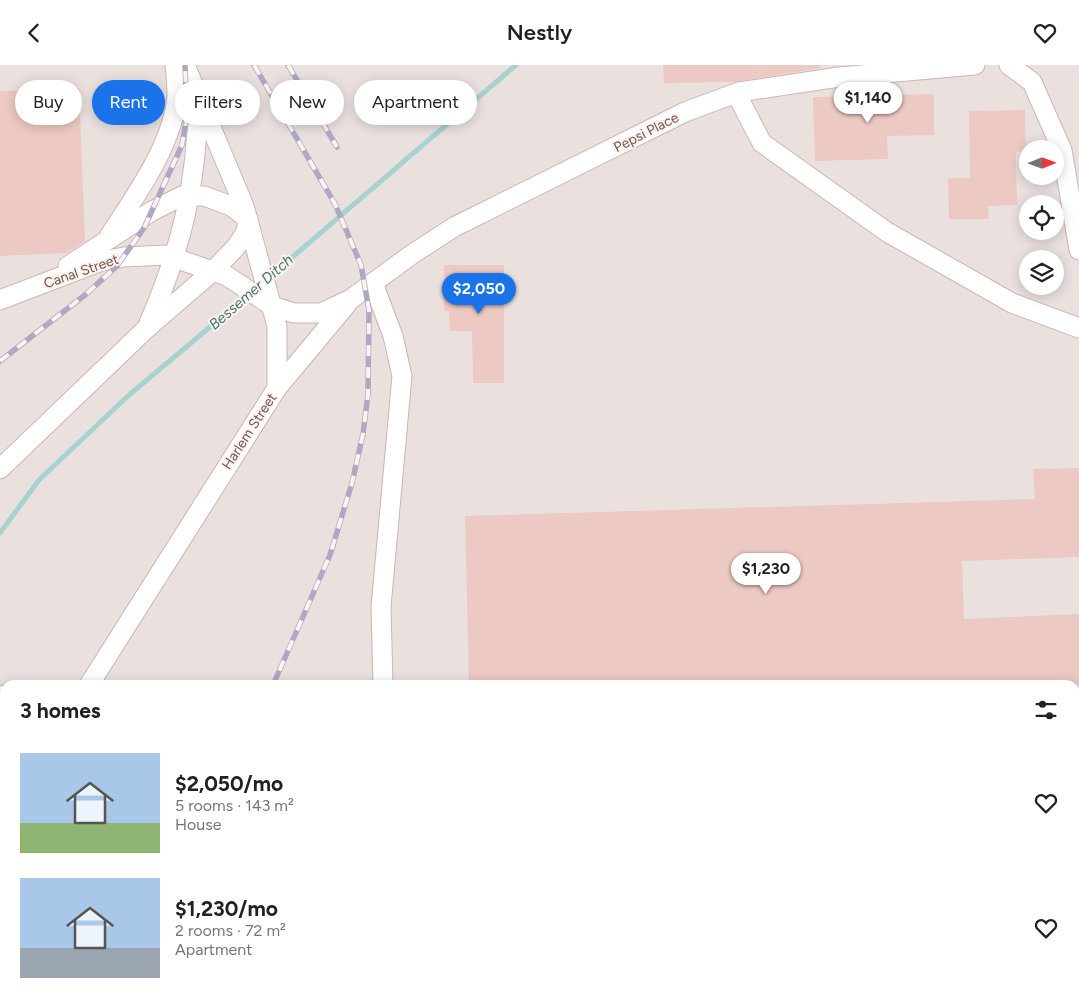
<!DOCTYPE html>
<html lang="en">
<head>
<meta charset="utf-8">
<style>
	body { margin:0; font-family:Figtree,sans-serif; background:#f6f6f6; color:#202124; height:100vh; display:flex; flex-direction:column; font-size:19px; white-space:nowrap }
	* { box-sizing:border-box; margin:0 }
	p { font-size:16px; color:#757577 }
	.icon { flex:none; width:28px; height:28px; fill:none; stroke:currentColor; stroke-width:2; stroke-linecap:round; stroke-linejoin:round }
	.map { position:relative; flex:1; overflow:hidden }
	.details { position:absolute; left:0px; top:615px; width:1080px; height:320px; display:flex; flex-direction:column; background:#fff; border-radius:15px 15px 0 0; box-shadow:0 2px 12px #0003 }
	.details>* { flex:none }
	.banner { position:absolute; left:15px; top:15px; width:500px; height:45px; display:flex; gap:10px }
	.needle { width:32px; rotate:89deg }
	.controls { position:absolute; left:1019px; top:75px; display:grid; gap:10px }
	.controls a { display:grid; place-items:center; width:45px; height:45px; border-radius:50%; background:#fff; box-shadow:0 2px 12px #0003; font-size:25px }
	.price { position:absolute; translate:-50% -42px; padding:0 11px; border-radius:18px; background:#fff; color:#222; font-size:16px; line-height:32px; filter:drop-shadow(0 1px 2px #0008) }
	.price::after { content:''; position:absolute; left:50%; top:30px; width:15px; height:11px; margin-left:-8px; background:inherit; clip-path:polygon(0 0,100% 0,50% 100%) }
	.price.selected { background:#1a73e8; color:#fff }
	ul { padding:0; list-style:none }
	li { display:flex; align-items:center; gap:15px; height:125px; padding:0 20px }
	li span { display:grid; place-items:center; flex:none; width:140px; height:100px; border-radius:0px; color:#555 }
	li>.icon { margin-inline-start:auto }
	span .icon { width:60px; height:60px; fill:#fffc; stroke-width:1 }
	li b { font-size:21px }
	h2 { display:flex; justify-content:space-between; align-items:center; height:60px; padding:0 20px; font-size:21px }
	.tag { padding:0 18px; border-radius:22px; background:#fff; box-shadow:0 2px 12px #0003; font-size:18px; line-height:45px }
	.tag.selected { background:#1a73e8; color:#fff }
	header { display:flex; justify-content:space-between; align-items:center; height:65px; padding:0 20px; background:#fff; font-size:22px; font-weight:600 }
	.map>svg:first-child { display:block }
	.industrial { fill:#eae1df; fill-rule:evenodd }
	.lines { fill:none; stroke-linecap:round; stroke-linejoin:round }
	.stream { stroke:#a6d3ce; stroke-width:5 }
	.building { fill:#edc9c3 }
	.minor-casing { stroke:#cbb5b0; stroke-width:21 }
	.minor { stroke:#fff; stroke-width:19 }
	.rail-casing { stroke:#b0a8c3; stroke-width:5.5 }
	.rail { stroke:#fdf4ef; stroke-width:4; stroke-dasharray:11; stroke-linecap:butt }
	.labels { text-anchor:middle; stroke-width:4; stroke-linejoin:round; paint-order:stroke }
	.street-label { font-size:14px; fill:#72534f; stroke:#fdf4ef }
	.water-label { font-size:15px; font-style:italic; fill:#447671; stroke:#fdf4ef }
</style>
</head>
<body>
<header><svg class="icon" aria-label="back" viewBox="0 0 24 24"><path d="M15 5l-7 7 7 7"/></svg>Nestly<svg class="icon" aria-label="heart" viewBox="0 0 24 24"><path d="M12 20l-8-8c-3-5 5-10 8-4 3-6 11-1 8 4z"/></svg></header>
<div class="map">
<svg width="1079" height="935" viewBox="0 0 1079 935">
	<rect width="100%" height="100%" fill="#faefe9"/>
	<path class="industrial" d="M 0,0 L 1079,0 L 1079,935 L 0,935 ZM 1028,84 L 1055,84 L 1055,111 L 1028,111 ZM 1028,139 L 1055,139 L 1055,166 L 1028,166 ZM 1028,194 L 1055,194 L 1055,221 L 1028,221 ZM 5,620 L 1075,620 L 1075,930 L 5,930 Z"/>
	<g class="lines">
		<g class="stream">
			<path d="M 268,213 L 516,0"/>
			<path d="M 0,468 L 39,415 L 129,330 L 248,230"/>
		</g>
	</g>
	<g class="building">
		<path d="M 663,0 L 820,0 L 820,3 L 734,17 L 664,18 Z"/>
		<path d="M 79,23 L 85,176 L 67,188 L 0,191 L 0,26 Z"/>
		<path d="M 934,29 L 934,70 L 887,71 L 888,94 L 815,96 L 813,32 Z"/>
		<path d="M 1025,45 L 1026,86 L 1016,87 L 1017,140 L 988,141 L 989,154 L 949,154 L 948,113 L 970,113 L 969,46 Z"/>
		<path d="M 444,200 L 504,200 L 504,318 L 473,318 L 472,266 L 450,266 L 449,246 L 444,246 Z"/>
		<path d="M 1079,403 L 1079,492 L 962,496 L 964,554 L 1079,549 L 1079,620 L 469,620 L 465,451 L 1035,434 L 1033,404 Z"/>
	</g>
	<g class="lines">
		<defs>
			<g id="minor">
				<path d="M 1009,0 L 1032,17 L 1062,85 L 1079,185"/>
				<path d="M 736,28 L 762,78 L 887,167 L 1012,238 L 1079,263"/>
				<path d="M 110,170 C 136,130 173,79 177,31 C 177,21 176,10 175,0"/>
				<path d="M 373,218 L 393,271 L 402,311 L 381,542 L 383,620"/>
				<path d="M 0,235 L 102,196 L 124,192 L 166,190 L 227,211 L 272,241 L 294,248 L 321,248 L 351,234 L 411,190 L 454,162 L 685,47 L 739,27 L 839,12 L 975,0"/>
				<path d="M 149,258 C 181,184 197,119 198,38"/>
				<path d="M 277,323 L 347,239"/>
				<path d="M 0,404 L 147,263 L 213,206 L 236,182 L 246,167 L 248,154 L 231,141 L 204,131 L 182,131 L 152,146 L 68,201"/>
				<path d="M 89,620 L 277,323 L 277,261 L 244,141 L 185,0"/>
				<path d="M 0,631 L 5,630"/>
				<path d="M 1075,927 L 1076,917"/>
				<path d="M 77,930 L 78,935"/>
				<path d="M 179,935 L 185,930"/>
				<path d="M 234,935 L 249,932 L 338,930"/>
			</g>
		</defs>
		<use href="#minor" class="minor-casing"/>
		<use href="#minor" class="minor"/>
		<defs>
			<g id="rail">
				<path d="M 254,0 L 335,139 L 361,200 L 369,245 L 368,329 L 363,369 L 352,418 L 330,490 L 273,620"/>
				<path d="M 288,0 L 337,82"/>
				<path d="M 0,296 L 85,230 L 117,201 L 144,163 L 182,80 L 187,51 L 185,0"/>
				<path d="M 134,935 L 137,930"/>
				<path d="M 168,935 L 179,930"/>
			</g>
		</defs>
		<use href="#rail" class="rail-casing"/>
		<use href="#rail" class="rail"/>
	</g>
	<g class="labels">
		<g class="street-label">
			<text transform="translate(646 67) rotate(-27)" y="5">Pepsi Place</text>
			<text transform="translate(81 206) rotate(-19)" y="5">Canal Street</text>
			<text transform="translate(249 366) rotate(-57)" y="5">Harlem Street</text>
		</g>
		<g class="water-label">
			<text transform="translate(251 227) rotate(-41)" y="5">Bessemer Ditch</text>
		</g>
	</g>
</svg>
<div class="controls">
<a><svg class="needle" viewBox="-14 -14 28 28"><path d="M0-13l5 13h-10z" fill="#e53935"/><path d="M0 13l5-13h-10z" fill="#757577"/></svg></a>
<a><svg class="icon" aria-label="locate" viewBox="0 0 24 24"><circle cx="12" cy="12" r="6"/><path d="M12 2v4M12 18v4M2 12h4M18 12h4"/></svg></a>
<a><svg class="icon" aria-label="layers" viewBox="0 0 24 24"><path d="M12 4l9 5-9 5-9-5zM3 14l9 5 9-5"/></svg></a>
</div>
<b class="price" style="left:868px;top:59px">$1,140</b>
<b class="price selected" style="left:479px;top:250px">$2,050</b>
<b class="price" style="left:766px;top:530px">$1,230</b>
<div class="banner">
<a class="tag">Buy</a>
<a class="tag selected">Rent</a>
<a class="tag">Filters</a>
<a class="tag">New</a>
<a class="tag">Apartment</a>
</div>
<section class="details">
<h2>3 homes<svg class="icon" aria-label="filters" viewBox="0 0 24 24"><path d="M4 7h16M4 17h16"/><circle cx="9" cy="7" r="2"/><circle cx="15" cy="17" r="2"/></svg></h2>
<ul>
<li><span style="background:linear-gradient(#a9c7e8 70%,#8fb573 0)"><svg class="icon" aria-label="home" viewBox="0 0 24 24"><path d="M3 11l9-7 9 7M6 9v11h12V9"/></svg></span><div><b>$2,050/mo</b><p>5 rooms · 143 m²</p><p>House</p></div><svg class="icon" aria-label="heart" viewBox="0 0 24 24"><path d="M12 20l-8-8c-3-5 5-10 8-4 3-6 11-1 8 4z"/></svg></li>
<li><span style="background:linear-gradient(#a9c7e8 70%,#9aa5b1 0)"><svg class="icon" aria-label="home" viewBox="0 0 24 24"><path d="M3 11l9-7 9 7M6 9v11h12V9"/></svg></span><div><b>$1,230/mo</b><p>2 rooms · 72 m²</p><p>Apartment</p></div><svg class="icon" aria-label="heart" viewBox="0 0 24 24"><path d="M12 20l-8-8c-3-5 5-10 8-4 3-6 11-1 8 4z"/></svg></li>
</ul>
</section>
</div>
</body>
</html>
